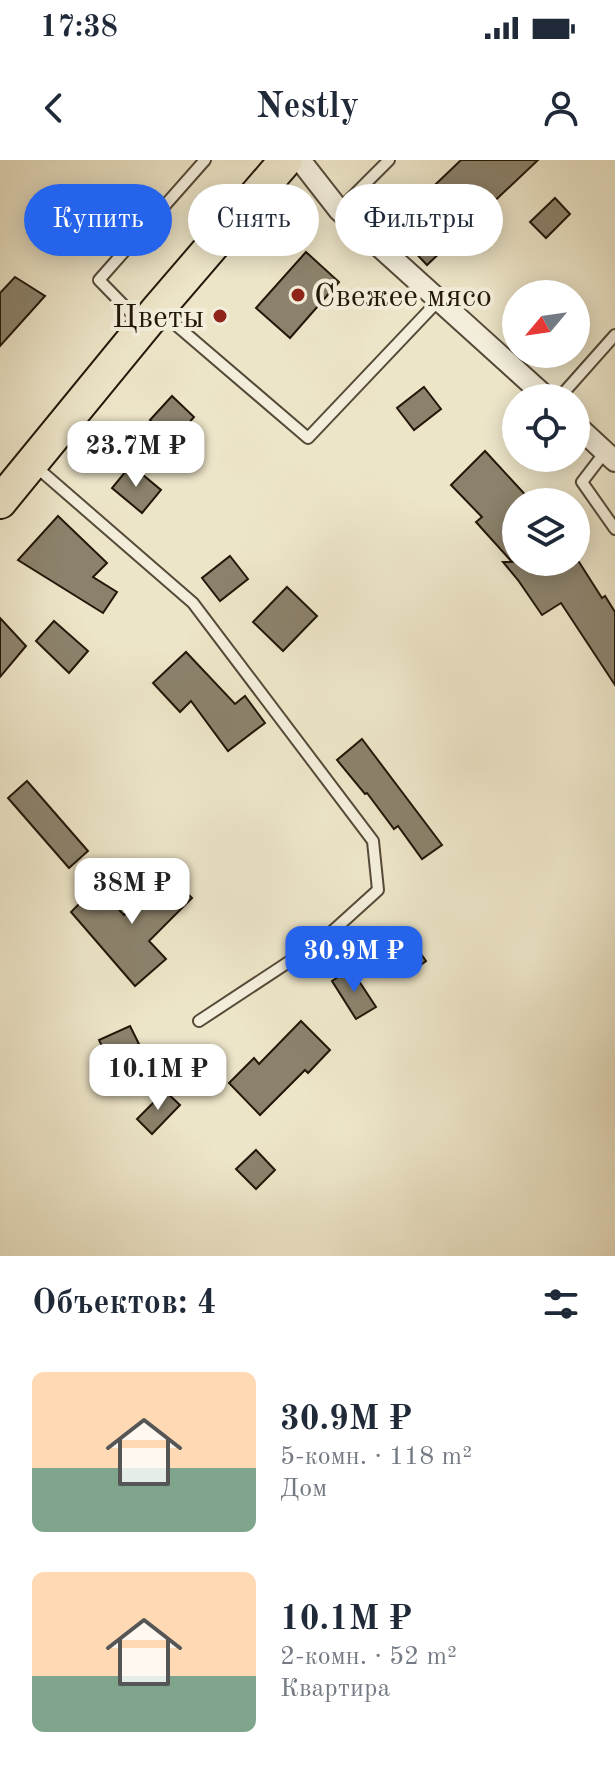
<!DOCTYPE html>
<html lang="ru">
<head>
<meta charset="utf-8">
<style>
	body { margin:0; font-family:"Old Standard TT",serif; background:#f6f6f7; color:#1f2937; height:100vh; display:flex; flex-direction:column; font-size:30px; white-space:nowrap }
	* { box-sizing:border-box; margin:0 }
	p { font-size:26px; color:#747a83 }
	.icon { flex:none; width:44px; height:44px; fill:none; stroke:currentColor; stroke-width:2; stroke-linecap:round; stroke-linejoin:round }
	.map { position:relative; height:1096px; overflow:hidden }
	.drawer { display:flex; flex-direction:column; background:#fff; flex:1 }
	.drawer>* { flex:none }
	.banner { position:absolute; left:24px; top:24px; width:568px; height:72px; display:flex; gap:16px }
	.needle { width:52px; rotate:241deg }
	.tools { position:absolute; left:502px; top:120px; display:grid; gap:16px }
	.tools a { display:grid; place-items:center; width:88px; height:88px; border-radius:50%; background:#fff; box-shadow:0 4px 20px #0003; font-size:40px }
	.price { position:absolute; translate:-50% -68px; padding:0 18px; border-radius:16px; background:#fff; color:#222; font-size:26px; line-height:52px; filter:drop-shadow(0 2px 4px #0008) }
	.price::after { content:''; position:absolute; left:50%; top:48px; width:24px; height:18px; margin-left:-12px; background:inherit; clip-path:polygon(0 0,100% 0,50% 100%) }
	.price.on { background:#2563eb; color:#fff }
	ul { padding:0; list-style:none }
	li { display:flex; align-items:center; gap:24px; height:200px; padding:0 32px }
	li span { display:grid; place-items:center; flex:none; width:224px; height:160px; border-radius:12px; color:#555 }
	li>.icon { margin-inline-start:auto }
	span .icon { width:96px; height:96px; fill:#fffc; stroke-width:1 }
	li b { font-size:34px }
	h2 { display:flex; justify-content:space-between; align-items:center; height:96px; padding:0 32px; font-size:34px }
	.chip { padding:0 28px; border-radius:36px; background:#fff; box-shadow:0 4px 20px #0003; font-size:28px; line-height:72px }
	.chip.on { background:#2563eb; color:#fff }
	.status { display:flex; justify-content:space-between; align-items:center; height:56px; padding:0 40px; background:#fff; direction:ltr }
	.status svg { height:22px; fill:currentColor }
	header { display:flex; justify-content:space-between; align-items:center; height:104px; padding:0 32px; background:#fff; font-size:36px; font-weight:600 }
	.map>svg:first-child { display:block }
	.building { fill:#8c826c; stroke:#221708; stroke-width:2 }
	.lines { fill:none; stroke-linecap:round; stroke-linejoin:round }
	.service-casing { stroke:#554a38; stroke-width:14 }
	.minor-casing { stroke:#554a38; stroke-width:24 }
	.primary-casing { stroke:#221708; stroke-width:36 }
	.service { stroke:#f3eedb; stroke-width:10 }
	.minor { stroke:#f3eedb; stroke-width:20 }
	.primary { stroke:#ede5c8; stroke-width:32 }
	.poi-dot { fill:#8f2418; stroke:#f3eedb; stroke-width:3 }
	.labels { text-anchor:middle; stroke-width:8; stroke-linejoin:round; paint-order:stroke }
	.poi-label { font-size:32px; fill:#221708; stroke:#f3eedb; text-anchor:start }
</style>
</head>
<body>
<div class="status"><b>17:38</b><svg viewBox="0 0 49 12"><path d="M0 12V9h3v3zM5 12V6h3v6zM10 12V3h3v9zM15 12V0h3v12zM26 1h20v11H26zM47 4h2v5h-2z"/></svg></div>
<header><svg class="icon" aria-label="back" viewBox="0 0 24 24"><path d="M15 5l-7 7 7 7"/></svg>Nestly<svg class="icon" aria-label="person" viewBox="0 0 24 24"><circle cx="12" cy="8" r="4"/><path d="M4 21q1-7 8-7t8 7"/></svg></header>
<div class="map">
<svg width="615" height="1096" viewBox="0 0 615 1096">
	<rect width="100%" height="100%" fill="#ede5c8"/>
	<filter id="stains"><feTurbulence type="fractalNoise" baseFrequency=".0025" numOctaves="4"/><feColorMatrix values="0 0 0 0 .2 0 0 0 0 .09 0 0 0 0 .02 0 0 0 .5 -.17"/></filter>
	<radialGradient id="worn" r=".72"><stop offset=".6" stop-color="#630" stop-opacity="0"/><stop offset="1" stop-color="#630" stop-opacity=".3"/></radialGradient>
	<g class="building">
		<path d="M 461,0 L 538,0 L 427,105 L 391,67 Z"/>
		<path d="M 555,38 L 570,54 L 546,78 L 530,62 Z"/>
		<path d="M 306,92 L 339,122 L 290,178 L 256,148 Z"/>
		<path d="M 15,117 L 45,136 L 0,186 L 0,133 Z"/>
		<path d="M 424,227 L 441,249 L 414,270 L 397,248 Z"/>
		<path d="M 172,236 L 194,257 L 173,281 L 150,260 Z"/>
		<path d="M 485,291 L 532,342 L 516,342 L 516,402 L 579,402 L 602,438 L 605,436 L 615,452 L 615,525 L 561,443 L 542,455 L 518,420 L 503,402 L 512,402 L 476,362 L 482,357 L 451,325 Z"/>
		<path d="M 131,305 L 161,330 L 142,353 L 112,328 Z"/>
		<path d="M 58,356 L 107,403 L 93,417 L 117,432 L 103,453 L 18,400 Z"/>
		<path d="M 230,396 L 248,419 L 220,441 L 202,418 Z"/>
		<path d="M 287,427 L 317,456 L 283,491 L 253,462 Z"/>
		<path d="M 0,458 L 26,486 L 0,517 Z"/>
		<path d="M 54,461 L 88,491 L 69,513 L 36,481 Z"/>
		<path d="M 186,492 L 235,544 L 245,536 L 265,563 L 228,591 L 191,541 L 180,552 L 153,523 Z"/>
		<path d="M 362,579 L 442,685 L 422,699 L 398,666 L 394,669 L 367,633 L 365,634 L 337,600 Z"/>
		<path d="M 27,621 L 88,691 L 69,708 L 8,638 Z"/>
		<path d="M 167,713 L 192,738 L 149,781 L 166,799 L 135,826 L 71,752 L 97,726 L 124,755 Z"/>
		<path d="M 406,773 L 426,801 L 409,814 L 388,785 Z"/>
		<path d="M 351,809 L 376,847 L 356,859 L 332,821 Z"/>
		<path d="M 301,861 L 330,890 L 308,913 L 305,910 L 260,955 L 229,923 L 254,898 L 259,904 Z"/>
		<path d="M 130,866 L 139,884 L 108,899 L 99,880 Z"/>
		<path d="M 165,931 L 180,945 L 152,974 L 137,959 Z"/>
		<path d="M 256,990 L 275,1010 L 256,1029 L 236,1009 Z"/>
	</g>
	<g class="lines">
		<defs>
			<g id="service">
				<path d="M 339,50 L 389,0"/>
				<path d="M 162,153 L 308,278 L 438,141"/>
				<path d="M 140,162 L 99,120 L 205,0"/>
				<path d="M 559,238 L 615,175"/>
				<path d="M 605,292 L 582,322 L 615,369"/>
				<path d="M 34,305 L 193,443 L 373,681 L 378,730 L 325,778 L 199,861"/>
			</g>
			<g id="minor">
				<path d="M 300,0 L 339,50 L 547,238"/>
				<path d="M 576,265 L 615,301"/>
			</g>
			<path id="primary" d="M 0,342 L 158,149 L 286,0"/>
		</defs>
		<use href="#service" class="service-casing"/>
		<use href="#minor" class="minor-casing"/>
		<use href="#primary" class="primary-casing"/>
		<use href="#service" class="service"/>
		<use href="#minor" class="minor"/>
		<use href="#primary" class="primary"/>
	</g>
	<g class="poi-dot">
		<circle cx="298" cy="135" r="8"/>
		<circle cx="220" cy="156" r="8"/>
	</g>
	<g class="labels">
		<g class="poi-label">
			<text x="314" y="146">Свежее мясо</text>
			<text x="204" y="167" text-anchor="end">Цветы</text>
		</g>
	</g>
	<rect width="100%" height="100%" filter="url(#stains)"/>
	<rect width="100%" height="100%" fill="url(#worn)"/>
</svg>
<div class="tools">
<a><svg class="needle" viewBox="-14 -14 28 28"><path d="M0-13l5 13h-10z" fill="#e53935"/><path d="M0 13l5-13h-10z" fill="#747a83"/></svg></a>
<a><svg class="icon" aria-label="locate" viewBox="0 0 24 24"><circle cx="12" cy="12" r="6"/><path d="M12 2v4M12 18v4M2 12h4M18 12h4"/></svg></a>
<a><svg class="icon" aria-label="layers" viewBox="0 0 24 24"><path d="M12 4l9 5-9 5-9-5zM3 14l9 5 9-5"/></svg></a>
</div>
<b class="price" style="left:136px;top:329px">23.7M ₽</b>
<b class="price" style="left:132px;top:766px">38M ₽</b>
<b class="price on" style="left:354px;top:834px">30.9M ₽</b>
<b class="price" style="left:158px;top:952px">10.1M ₽</b>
<div class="banner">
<a class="chip on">Купить</a>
<a class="chip">Снять</a>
<a class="chip">Фильтры</a>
</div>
</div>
<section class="drawer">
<h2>Объектов: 4<svg class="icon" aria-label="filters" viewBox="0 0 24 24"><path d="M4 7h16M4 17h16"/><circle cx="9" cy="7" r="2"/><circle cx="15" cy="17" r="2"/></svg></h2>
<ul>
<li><span style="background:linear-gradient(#ffd9b3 60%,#7fa58c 0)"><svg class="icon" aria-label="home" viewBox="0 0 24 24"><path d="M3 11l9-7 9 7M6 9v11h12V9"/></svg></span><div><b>30.9M ₽</b><p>5-комн. · 118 m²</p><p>Дом</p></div></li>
<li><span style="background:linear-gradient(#ffd9b3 65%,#7fa58c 0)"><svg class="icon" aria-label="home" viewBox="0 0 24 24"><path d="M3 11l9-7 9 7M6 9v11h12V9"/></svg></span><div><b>10.1M ₽</b><p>2-комн. · 52 m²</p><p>Квартира</p></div></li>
</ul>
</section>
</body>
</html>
